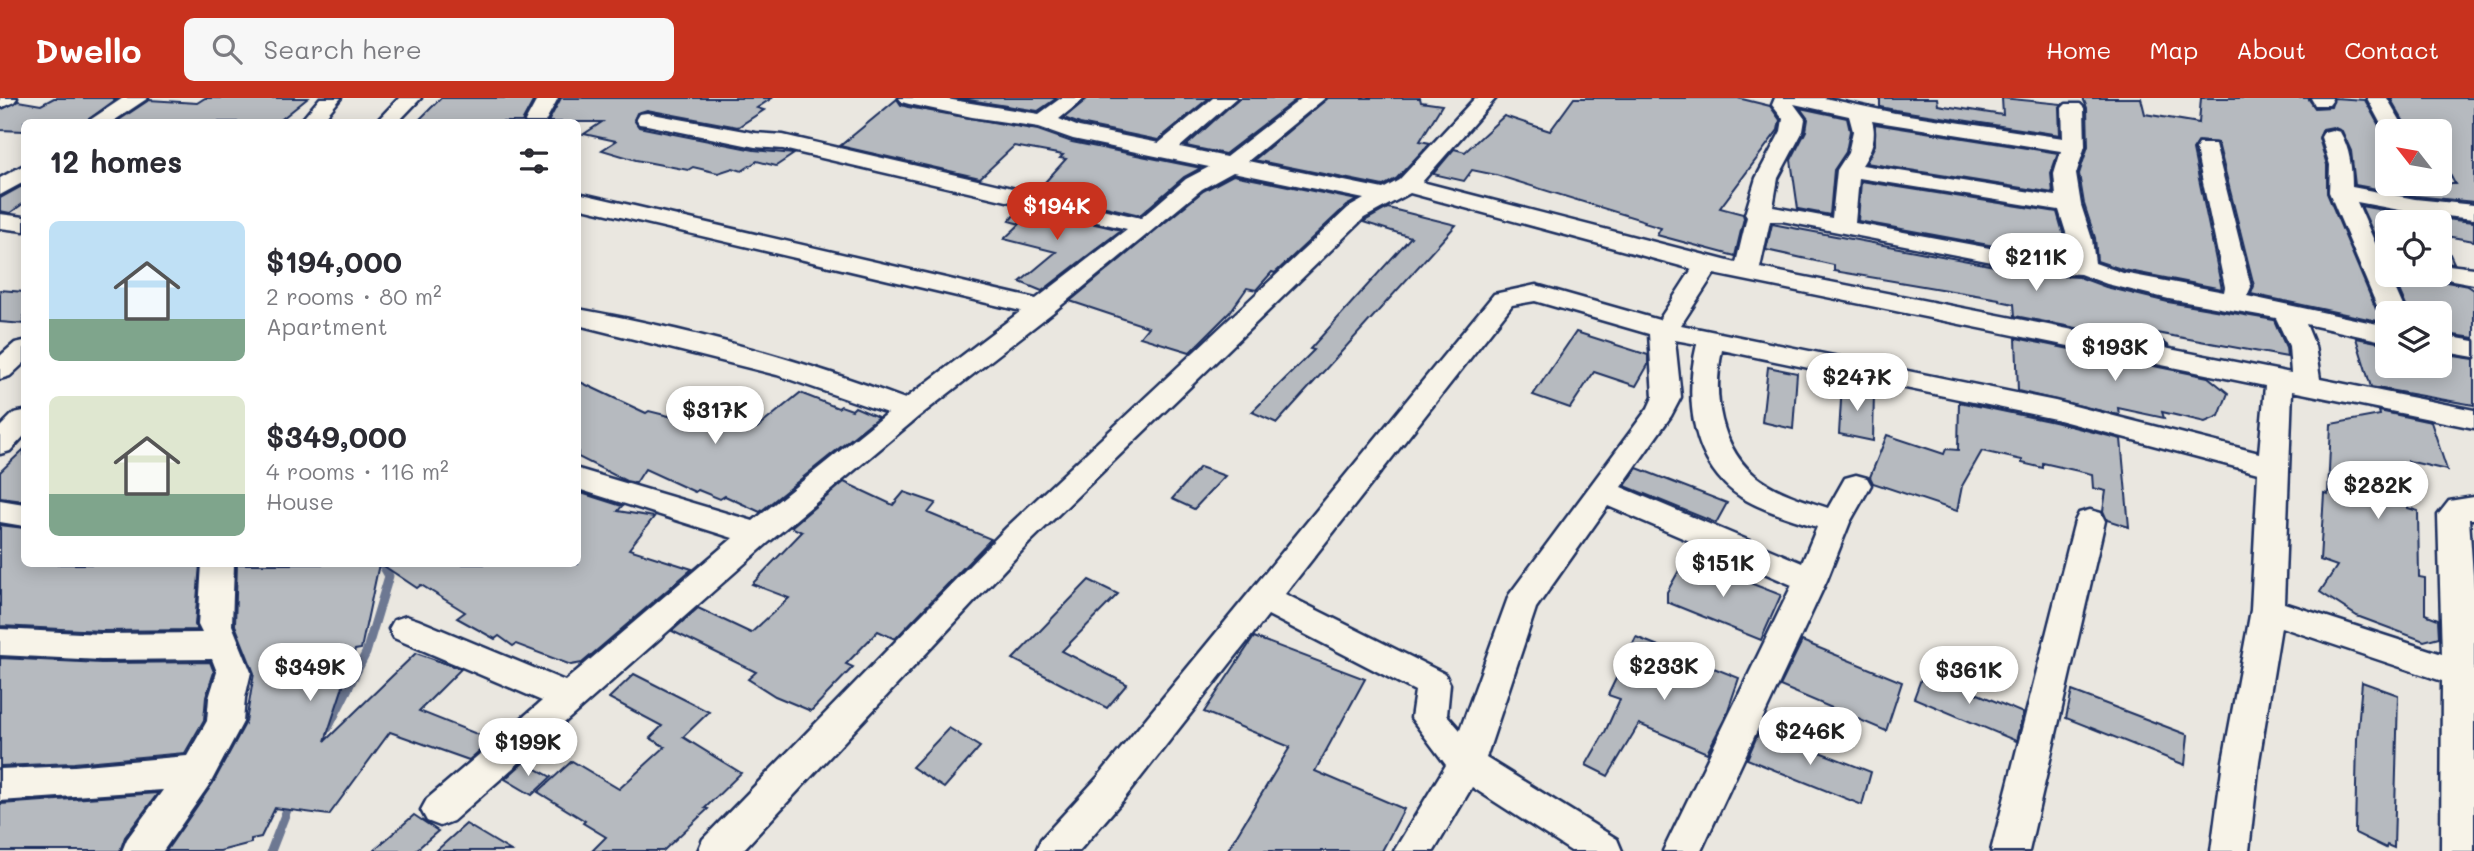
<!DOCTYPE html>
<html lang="en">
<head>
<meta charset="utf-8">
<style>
	body { margin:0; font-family:Mali,sans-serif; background:#f7f7f7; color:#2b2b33; height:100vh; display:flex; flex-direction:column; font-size:26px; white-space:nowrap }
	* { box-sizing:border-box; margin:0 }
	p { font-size:23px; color:#7c7c81 }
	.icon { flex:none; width:38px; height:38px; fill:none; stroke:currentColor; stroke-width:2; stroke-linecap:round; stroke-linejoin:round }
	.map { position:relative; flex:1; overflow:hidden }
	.side { position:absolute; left:21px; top:21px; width:560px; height:448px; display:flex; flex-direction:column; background:#fff; border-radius:10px; box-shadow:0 4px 18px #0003 }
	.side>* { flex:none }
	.needle { width:46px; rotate:301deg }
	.fabs { position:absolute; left:2375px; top:21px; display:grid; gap:14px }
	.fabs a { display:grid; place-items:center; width:77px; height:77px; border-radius:10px; background:#fff; box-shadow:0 4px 18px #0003; font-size:35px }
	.price { position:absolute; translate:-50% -60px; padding:0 16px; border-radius:24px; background:#fff; color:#222; font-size:23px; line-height:46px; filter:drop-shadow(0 2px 4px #0008) }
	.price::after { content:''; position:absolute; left:50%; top:42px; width:21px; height:16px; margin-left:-10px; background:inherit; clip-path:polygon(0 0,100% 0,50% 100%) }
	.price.current { background:#c8321e; color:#fff }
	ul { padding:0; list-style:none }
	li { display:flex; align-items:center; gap:21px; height:175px; padding:0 28px }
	li span { display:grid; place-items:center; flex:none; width:196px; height:140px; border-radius:10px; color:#555 }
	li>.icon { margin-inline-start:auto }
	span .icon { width:84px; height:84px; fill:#fffc; stroke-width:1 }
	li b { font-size:30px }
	h2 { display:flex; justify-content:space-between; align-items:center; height:84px; padding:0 28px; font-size:30px }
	header { display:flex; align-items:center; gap:42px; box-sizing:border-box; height:98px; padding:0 35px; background:#c8321e; color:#fff }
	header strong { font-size:33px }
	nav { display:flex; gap:38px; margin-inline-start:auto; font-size:24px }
	.search { width:490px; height:63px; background:#f7f7f7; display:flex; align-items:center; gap:18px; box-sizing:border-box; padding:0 24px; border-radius:10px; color:#7c7c81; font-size:26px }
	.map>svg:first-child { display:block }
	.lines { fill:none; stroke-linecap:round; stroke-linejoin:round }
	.stream { stroke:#6d7892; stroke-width:9 }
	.building { fill:#b6babf; stroke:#1b2f5e; stroke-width:2 }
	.street-casing { stroke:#1b2f5e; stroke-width:5 }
	.street { fill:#f7f3e8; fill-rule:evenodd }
</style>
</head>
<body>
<header>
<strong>Dwello</strong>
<div class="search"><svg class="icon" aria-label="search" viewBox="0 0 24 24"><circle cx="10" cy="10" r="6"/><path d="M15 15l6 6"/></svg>Search here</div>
<nav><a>Home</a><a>Map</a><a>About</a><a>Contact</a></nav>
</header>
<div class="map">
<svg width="2474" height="753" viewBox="0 0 2474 753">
	<rect width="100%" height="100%" fill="#eae7e0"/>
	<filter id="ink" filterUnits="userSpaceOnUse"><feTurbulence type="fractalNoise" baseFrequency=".0143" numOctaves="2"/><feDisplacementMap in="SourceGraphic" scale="14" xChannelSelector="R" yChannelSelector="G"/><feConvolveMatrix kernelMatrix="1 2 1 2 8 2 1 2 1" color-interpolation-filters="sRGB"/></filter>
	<g filter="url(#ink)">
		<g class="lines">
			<g class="stream">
				<path d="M 328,630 L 366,555 L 389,478 L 382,466"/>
				<path d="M 271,753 L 290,704"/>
			</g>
		</g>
		<g class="building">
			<path d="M 54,0 L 118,0 L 85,24 L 24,24 L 24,33 L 0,32 L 0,12 L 18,3 L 41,7 Z"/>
			<path d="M 205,0 L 308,0 L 278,24 L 116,24 L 149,2 L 197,5 Z"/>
			<path d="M 441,0 L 535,0 L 522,24 L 417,24 Z"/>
			<path d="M 561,0 L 772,0 L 757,10 L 764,12 L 738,29 L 647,12 L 637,15 L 634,22 L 639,29 L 754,52 L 794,56 L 776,68 L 757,63 L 742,73 L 733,70 L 718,75 L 693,69 L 688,72 L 636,62 L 602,52 L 616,43 L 584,36 L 602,24 L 548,24 Z"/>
			<path d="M 956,0 L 1057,0 L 1038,13 Z"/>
			<path d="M 1088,0 L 1209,0 L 1158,42 L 1080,26 L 1064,20 Z"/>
			<path d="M 1239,0 L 1298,0 L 1225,56 L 1186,48 Z"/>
			<path d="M 1328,0 L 1420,0 L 1421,4 L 1442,7 L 1420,43 L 1430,45 L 1397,80 L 1383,88 L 1254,62 Z"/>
			<path d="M 1574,0 L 1738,0 L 1770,8 L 1780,22 L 1778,32 L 1720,110 L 1743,116 L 1744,120 L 1735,158 L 1657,137 L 1661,130 L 1644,125 L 1645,123 L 1496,77 L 1472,72 L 1464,83 L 1433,76 L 1454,51 L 1465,54 L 1504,18 L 1550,33 Z"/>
			<path d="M 1880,0 L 1937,0 L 1938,7 L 2003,17 L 2002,0 L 2062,6 L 2059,10 L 2060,37 L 1895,12 L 1880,9 Z"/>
			<path d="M 2083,0 L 2141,0 L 2145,16 L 2199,25 L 2201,0 L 2308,0 L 2315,10 L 2331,9 L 2334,0 L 2365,2 L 2382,33 L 2387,35 L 2387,86 L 2455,86 L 2440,58 L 2440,33 L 2404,30 L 2405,26 L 2390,0 L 2474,0 L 2474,104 L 2415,98 L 2355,87 L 2351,53 L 2342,33 L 2333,29 L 2323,31 L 2319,40 L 2327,67 L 2327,95 L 2378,216 L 2387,225 L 2251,196 L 2254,188 L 2218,45 L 2199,43 L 2193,52 L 2222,191 L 2124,172 L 2097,163 L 2095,140 L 2084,106 L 2079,76 L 2088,48 L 2087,10 Z"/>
			<path d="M 897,1 L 901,7 L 908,9 L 1038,32 L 1072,44 L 1201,70 L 1184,79 L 1140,117 L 1037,93 L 1066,61 L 1060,60 L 1063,57 L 1014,48 L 980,80 L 840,48 Z"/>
			<path d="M 1800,10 L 1847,20 L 1850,33 L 1846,54 L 1834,72 L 1830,117 L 1798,111 L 1791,62 L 1806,33 L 1808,21 Z"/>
			<path d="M 1875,26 L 2058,55 L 2051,75 L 2053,95 L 1866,65 L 1875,47 Z"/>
			<path d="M 1233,77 L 1357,102 L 1346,108 L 1275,175 L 1272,174 L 1256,192 L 1247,190 L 1230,214 L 1190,254 L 1140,239 L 1148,229 L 1070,203 L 1203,93 Z"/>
			<path d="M 1861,83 L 2057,114 L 2065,142 L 2067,158 L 2043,157 L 1858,123 Z"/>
			<path d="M 20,89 L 24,89 L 24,105 L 10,115 L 0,113 L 0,100 Z"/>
			<path d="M 2361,108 L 2415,118 L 2474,124 L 2474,143 L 2441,137 L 2454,165 L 2440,164 L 2440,124 L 2387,124 L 2387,165 Z"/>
			<path d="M 1021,109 L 1121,132 L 1042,193 L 1020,184 L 1056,154 L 1004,141 L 1020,126 L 1009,123 Z"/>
			<path d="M 1388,110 L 1456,127 L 1277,325 L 1252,314 L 1314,252 L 1310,251 L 1411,139 L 1363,124 Z"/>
			<path d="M 1772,126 L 2042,177 L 2079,179 L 2106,189 L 2168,204 L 2274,222 L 2286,249 L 2287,259 L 2151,234 L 2169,248 L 2015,218 L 2014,206 L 2000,203 L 1999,201 L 1834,173 L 1834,167 L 1766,152 Z"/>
			<path d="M 2415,177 L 2429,177 L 2431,181 L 2468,188 L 2474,192 L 2474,240 L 2440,235 L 2440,215 L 2409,215 L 2396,185 Z"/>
			<path d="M 0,192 L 24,194 L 24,226 L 0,224 Z"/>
			<path d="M 1576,234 L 1648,257 L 1648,267 L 1636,288 L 1594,274 L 1570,310 L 1533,297 Z"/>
			<path d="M 2016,240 L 2208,279 L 2228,295 L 2219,318 L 2205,324 L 2162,314 L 2164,320 L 2118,310 L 2119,317 L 2018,293 Z"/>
			<path d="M 2356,240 L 2387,246 L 2387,268 L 2440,268 L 2440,256 L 2474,261 L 2474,307 L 2371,289 Z"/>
			<path d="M 1768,269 L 1797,275 L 1793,331 L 1762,324 Z"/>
			<path d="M 578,283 L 646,315 L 649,313 L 677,320 L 681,315 L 757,330 L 800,295 L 838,310 L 841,308 L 852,312 L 855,309 L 878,319 L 760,414 L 725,398 L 720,401 L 698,392 L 695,394 L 645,371 L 636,385 L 626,383 L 578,359 Z"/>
			<path d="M 1842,286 L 1874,292 L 1873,343 L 1839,336 Z"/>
			<path d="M 1959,304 L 2054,324 L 2121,341 L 2129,429 L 2107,422 L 2103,413 L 2106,393 L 2093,390 L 2092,376 L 2043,365 L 2043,370 L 2022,365 L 2022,362 L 1982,353 L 1962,388 L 1957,413 L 1873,385 L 1870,379 L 1887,337 L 1944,356 L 1946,351 L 1958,352 Z"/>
			<path d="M 2379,313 L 2431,324 L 2447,372 L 2408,363 L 2408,410 L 2418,413 L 2419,479 L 2425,480 L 2425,516 L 2438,521 L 2439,539 L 2424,543 L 2357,518 L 2320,494 L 2337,468 L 2320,462 L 2324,395 L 2328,396 L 2331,326 L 2380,317 Z"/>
			<path d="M 24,351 L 24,403 L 0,400 L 0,374 Z"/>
			<path d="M 1200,369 L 1225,378 L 1194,411 L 1172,401 Z"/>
			<path d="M 1637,370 L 1727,405 L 1716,425 L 1625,388 Z"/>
			<path d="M 844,384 L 893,407 L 904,394 L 936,405 L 928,415 L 991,441 L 895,541 L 878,533 L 846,566 L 853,569 L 811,613 L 775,598 L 748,581 L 756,574 L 672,533 L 698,510 L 751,535 L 789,500 L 752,486 L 802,434 L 791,429 Z"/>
			<path d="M 578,394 L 622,408 L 618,413 L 654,419 L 629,451 L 692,471 L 582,565 L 571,567 L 516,546 L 513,548 L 499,538 L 495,541 L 457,520 L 465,514 L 421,487 L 417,490 L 381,466 L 578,466 Z"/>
			<path d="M 0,427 L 24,430 L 24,466 L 200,466 L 195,527 L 198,532 L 101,533 L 0,528 Z"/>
			<path d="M 1686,460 L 1781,497 L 1761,542 L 1667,504 L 1667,494 Z"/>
			<path d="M 237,466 L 379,466 L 361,551 L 355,552 L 325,643 L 416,555 L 461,571 L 419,613 L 492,642 L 469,662 L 390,634 L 329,717 L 275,710 L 261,739 L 251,741 L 251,745 L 220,753 L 166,753 L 213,685 L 246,624 L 254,575 L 235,527 Z"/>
			<path d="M 1089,482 L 1118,496 L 1062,553 L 1127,586 L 1107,610 L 1013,561 Z"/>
			<path d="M 1254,539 L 1365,581 L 1315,673 L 1404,711 L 1382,753 L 1227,753 L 1290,649 L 1204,614 Z"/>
			<path d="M 1636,539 L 1739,580 L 1726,618 L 1707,655 L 1639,626 L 1608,678 L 1586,667 L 1605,634 L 1620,601 L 1608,597 Z"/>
			<path d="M 1802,543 L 1902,584 L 1886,633 L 1780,588 Z"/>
			<path d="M 0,560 L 101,565 L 210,564 L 214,574 L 206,599 L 204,622 L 185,655 L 74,665 L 0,668 Z"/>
			<path d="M 1924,573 L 2023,615 L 2016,643 L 1914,600 Z"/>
			<path d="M 634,576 L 709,614 L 683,639 L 741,675 L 705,710 L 708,711 L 663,753 L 592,753 L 606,739 L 583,725 L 585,723 L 538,694 L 572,663 L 619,691 L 665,649 L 650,640 L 662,628 L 609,600 Z"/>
			<path d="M 2362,584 L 2398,597 L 2394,750 L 2387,747 L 2386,750 L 2355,735 L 2357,641 Z"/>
			<path d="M 2072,593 L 2188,637 L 2185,667 L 2066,620 Z"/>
			<path d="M 949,630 L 980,649 L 944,690 L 912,669 Z"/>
			<path d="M 1760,631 L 1871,674 L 1862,707 L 1747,661 Z"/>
			<path d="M 524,664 L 551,679 L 532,697 L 505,681 Z"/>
			<path d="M 158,695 L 125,739 L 120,753 L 0,753 L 0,706 Z"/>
			<path d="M 414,717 L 438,733 L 415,753 L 373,753 Z"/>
			<path d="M 466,726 L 511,753 L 436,753 Z"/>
		</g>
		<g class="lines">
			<defs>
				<g id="street">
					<path d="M 0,0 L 17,0 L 14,4 L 0,10 Z"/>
					<path d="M 123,0 L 148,0 L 112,24 L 87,24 Z"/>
					<path d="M 320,0 L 341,0 L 321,24 L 300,24 Z"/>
					<path d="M 399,0 L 421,0 L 398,24 L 376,24 Z"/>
					<path d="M 538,0 L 558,0 L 545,24 L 525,24 Z"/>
					<path d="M 899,0 L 940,0 L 1039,16 L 1061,0 L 1085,0 L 1059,21 L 1079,29 L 1159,45 L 1213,0 L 1236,0 L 1180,49 L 1226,59 L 1302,0 L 1325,0 L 1248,63 L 1383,91 L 1399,82 L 1475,0 L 1496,0 L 1422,84 L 1736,165 L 1747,119 L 1745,116 L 1756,80 L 1781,33 L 1783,21 L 1772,7 L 1775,0 L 1824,0 L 1895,15 L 2063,40 L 2062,10 L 2066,6 L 2080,6 L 2084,10 L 2085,48 L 2076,76 L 2081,107 L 2092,141 L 2095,165 L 2123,175 L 2224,194 L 2225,189 L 2196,51 L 2199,46 L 2215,46 L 2251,189 L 2247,198 L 2387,228 L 2387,244 L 2306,226 L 2315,248 L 2320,281 L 2474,312 L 2474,330 L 2292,293 L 2284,505 L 2442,556 L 2438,417 L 2449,403 L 2474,399 L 2474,421 L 2469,421 L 2474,491 L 2474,753 L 2441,753 L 2442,583 L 2281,529 L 2259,663 L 2249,753 L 2211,753 L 2223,663 L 2251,512 L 2258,375 L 2055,321 L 1722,252 C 1717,276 1716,297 1722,322 C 1737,381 1775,393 1828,410 L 1845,380 L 1856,377 L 1867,380 L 1871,387 L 1850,424 L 1827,482 L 1701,753 L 1663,753 L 1792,487 L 1608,408 L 1536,510 L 1486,660 L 1617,741 L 1622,753 L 1571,753 L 1472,689 L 1434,753 L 1394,753 L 1446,667 L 1411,620 L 1415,593 L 1268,517 L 1123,702 L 1079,753 L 1036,753 L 1041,741 L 1097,680 L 1494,196 L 1536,187 L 1659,222 L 1692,171 L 1410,95 L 1364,120 L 1029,445 L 742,753 L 698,753 L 703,741 L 1007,429 L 1348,110 L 1364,101 L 1233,74 L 1202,91 L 1052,215 L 918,319 L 769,444 L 453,723 L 440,728 L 427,723 L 421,712 L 427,701 L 542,603 L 394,540 L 389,531 L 394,522 L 406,518 L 418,522 L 565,583 L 733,440 L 578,391 L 578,371 L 753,423 L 887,315 L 777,277 L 578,227 L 578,211 C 688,231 800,261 905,301 L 1021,213 L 578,109 L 578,95 L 1036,201 L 1127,131 L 783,51 L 755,49 L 647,27 L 639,26 L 636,21 L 639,16 L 647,15 L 755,35 L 783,37 L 1141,120 L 1186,81 L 1209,69 L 1073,41 L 1039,29 L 972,19 L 909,6 L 902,4 ZM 1794,6 L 1849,18 L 1853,33 L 1848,55 L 1837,72 L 1832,120 L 1773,109 L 1778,80 L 1803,33 L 1805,21 ZM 1872,23 L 2061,53 L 2054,76 L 2056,98 L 1862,67 C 1871,53 1877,39 1872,23 ZM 1859,80 L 2059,112 L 2068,141 L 2070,161 L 2043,160 L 1855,125 ZM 1770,123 L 1782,123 L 2043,174 L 2080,176 L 2107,186 L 2169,201 L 2276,220 L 2289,248 L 2291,275 L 1760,170 ZM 1714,176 L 2265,288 L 2259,355 L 2055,303 L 1681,227 ZM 1535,203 L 1649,236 L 1653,299 L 1648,310 L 1509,497 L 1460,632 L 1447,617 L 1450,586 L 1445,576 L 1285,496 L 1512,207 ZM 1675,242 L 1697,246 C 1684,300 1691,366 1741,399 C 1764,413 1792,421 1817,429 L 1802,465 L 1621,389 L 1671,318 L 1681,299 Z"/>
					<path d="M 2311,0 L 2331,0 L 2332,3 L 2329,7 L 2315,7 Z"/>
					<path d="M 2367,0 L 2387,0 L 2403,27 L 2400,32 L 2384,32 Z"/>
					<path d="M 2332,32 L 2340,34 C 2350,51 2352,70 2352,89 L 2415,101 L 2474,107 L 2474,121 L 2415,115 L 2357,104 L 2406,215 L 2387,215 L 2387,221 L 2380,215 L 2329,94 L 2330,67 L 2321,39 L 2324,34 Z"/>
					<path d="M 24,67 L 24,84 L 0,97 L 0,80 Z"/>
					<path d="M 0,116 L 24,119 L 24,133 L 0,130 Z"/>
					<path d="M 2440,166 L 2474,170 L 2474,186 L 2431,178 L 2440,177 Z"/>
					<path d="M 2440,237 L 2474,243 L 2474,259 L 2440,253 Z"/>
					<path d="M 24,243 L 24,265 L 10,278 L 0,281 L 0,258 L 15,245 Z"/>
					<path d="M 24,313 L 24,338 L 10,353 L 0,356 L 0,329 L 14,315 Z"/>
					<path d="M 0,402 L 24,406 L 24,428 L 0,424 Z"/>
					<path d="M 2090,412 L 2101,415 L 2105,423 L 2029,753 L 1991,753 L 2075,423 L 2079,415 Z"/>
					<path d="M 202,466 L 234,466 L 232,527 L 251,574 L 245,600 L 243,624 L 211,684 L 163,753 L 122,753 L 127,741 L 163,692 L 0,703 L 0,671 L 74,668 L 187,658 L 207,623 L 209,600 L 217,574 L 212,561 L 101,562 L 0,557 L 0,531 L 101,536 L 202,535 L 198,527 Z"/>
				</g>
			</defs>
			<use href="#street" class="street-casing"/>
			<use href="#street" class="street"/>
		</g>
	</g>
</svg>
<div class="fabs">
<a><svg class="needle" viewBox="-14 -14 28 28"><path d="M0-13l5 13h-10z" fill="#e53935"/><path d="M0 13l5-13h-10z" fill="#7c7c81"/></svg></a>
<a><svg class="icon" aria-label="locate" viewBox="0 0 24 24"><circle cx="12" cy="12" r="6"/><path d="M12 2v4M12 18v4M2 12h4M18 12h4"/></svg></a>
<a><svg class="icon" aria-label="layers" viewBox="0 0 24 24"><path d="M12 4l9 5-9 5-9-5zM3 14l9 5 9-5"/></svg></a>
</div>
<b class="price current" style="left:1057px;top:144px">$194K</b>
<b class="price" style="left:2036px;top:195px">$211K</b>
<b class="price" style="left:2115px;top:285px">$193K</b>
<b class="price" style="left:1857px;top:315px">$247K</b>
<b class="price" style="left:715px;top:348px">$317K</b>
<b class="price" style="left:2378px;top:423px">$282K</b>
<b class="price" style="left:1723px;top:501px">$151K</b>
<b class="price" style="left:1664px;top:604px">$233K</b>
<b class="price" style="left:310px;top:605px">$349K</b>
<b class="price" style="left:1969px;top:608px">$361K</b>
<b class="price" style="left:1810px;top:669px">$246K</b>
<b class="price" style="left:528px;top:680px">$199K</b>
<section class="side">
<h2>12 homes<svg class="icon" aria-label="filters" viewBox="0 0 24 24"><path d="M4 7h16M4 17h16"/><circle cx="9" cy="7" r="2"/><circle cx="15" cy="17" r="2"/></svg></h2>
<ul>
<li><span style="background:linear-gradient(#bfe0f5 70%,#7fa58c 0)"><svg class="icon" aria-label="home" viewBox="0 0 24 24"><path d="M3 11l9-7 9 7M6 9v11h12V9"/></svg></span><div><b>$194,000</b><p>2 rooms · 80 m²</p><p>Apartment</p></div></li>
<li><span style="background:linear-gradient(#dfe7d0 70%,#7fa58c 0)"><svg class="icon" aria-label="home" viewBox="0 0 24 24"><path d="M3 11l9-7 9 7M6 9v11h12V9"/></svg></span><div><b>$349,000</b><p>4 rooms · 116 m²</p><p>House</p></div></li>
</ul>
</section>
</div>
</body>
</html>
